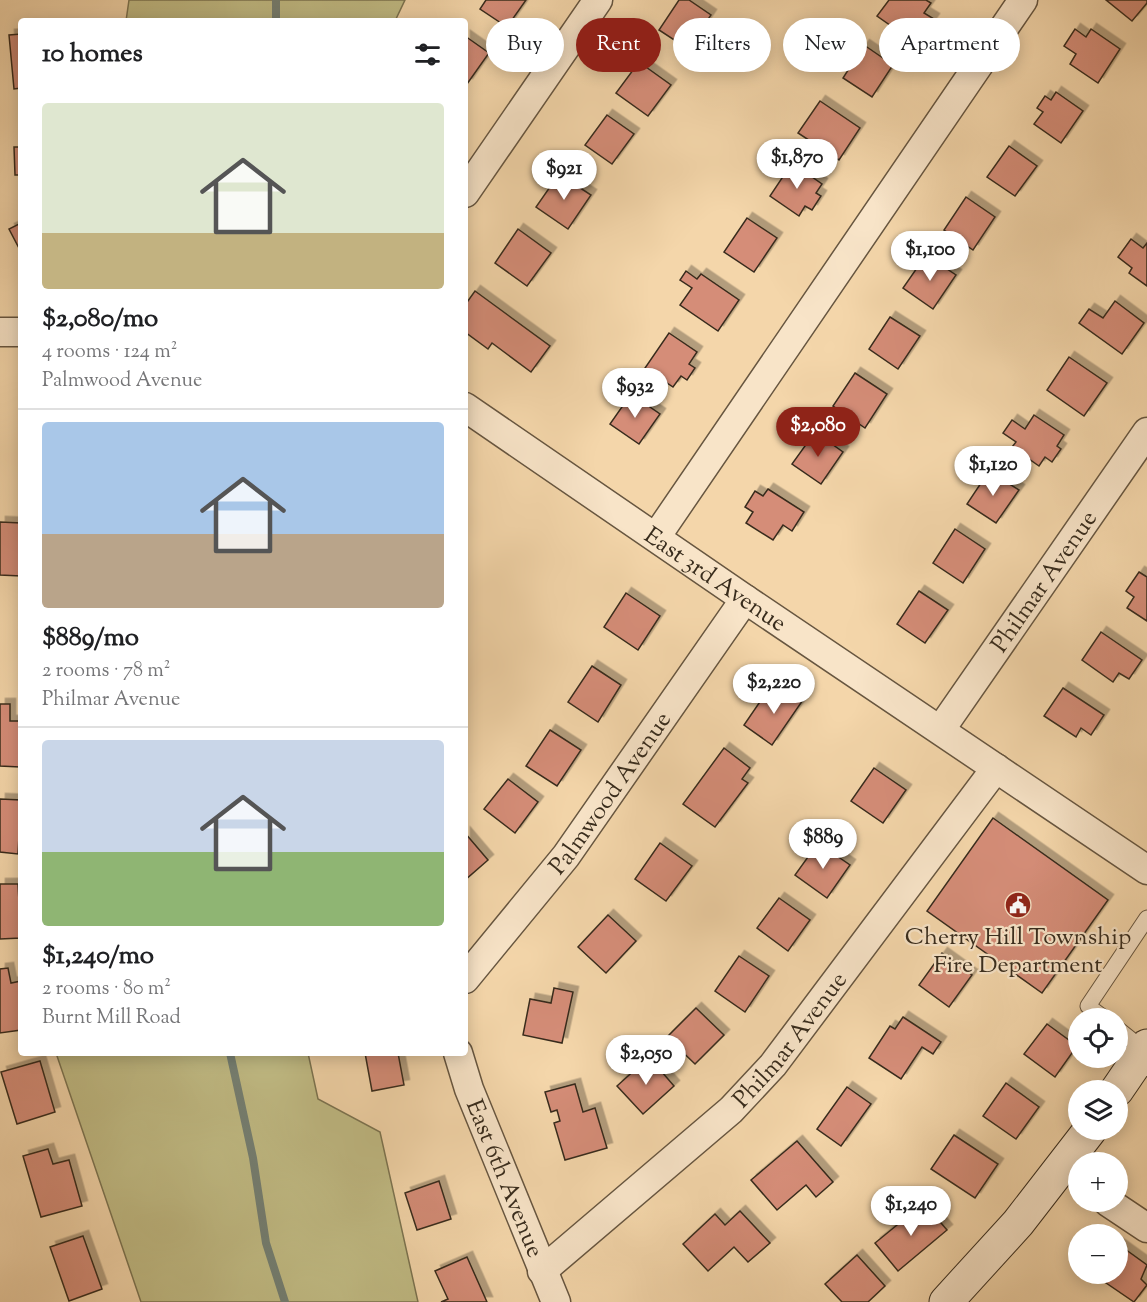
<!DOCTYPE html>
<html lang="en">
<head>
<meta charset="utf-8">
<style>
	body { margin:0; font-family:"Sorts Mill Goudy",serif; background:#f6f6f6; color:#202124; height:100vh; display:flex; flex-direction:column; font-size:22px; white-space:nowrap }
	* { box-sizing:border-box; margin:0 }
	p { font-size:20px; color:#757577 }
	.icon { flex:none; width:33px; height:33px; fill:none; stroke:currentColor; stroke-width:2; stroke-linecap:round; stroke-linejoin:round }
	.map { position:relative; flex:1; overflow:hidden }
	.sheet { position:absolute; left:18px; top:18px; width:450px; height:1038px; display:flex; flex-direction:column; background:#fff; border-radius:6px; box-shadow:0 3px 15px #0003 }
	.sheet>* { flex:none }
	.banner { position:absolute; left:486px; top:18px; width:570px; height:54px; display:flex; gap:12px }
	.buttons { position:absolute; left:1068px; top:1008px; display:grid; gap:12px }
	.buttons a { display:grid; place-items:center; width:60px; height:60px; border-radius:50%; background:#fff; box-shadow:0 3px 15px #0003; font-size:30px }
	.price { position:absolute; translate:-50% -51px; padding:0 14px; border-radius:21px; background:#fff; color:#222; font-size:20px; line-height:39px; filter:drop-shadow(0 2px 3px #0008) }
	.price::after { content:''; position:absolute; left:50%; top:36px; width:18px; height:14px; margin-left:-9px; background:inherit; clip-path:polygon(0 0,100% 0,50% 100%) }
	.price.selected { background:#8f2418; color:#fff }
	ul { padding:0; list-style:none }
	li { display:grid; align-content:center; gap:12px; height:318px; padding:0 24px }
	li+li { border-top:2px solid #e0e0e0 }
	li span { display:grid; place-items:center; height:186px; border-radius:6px; color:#555 }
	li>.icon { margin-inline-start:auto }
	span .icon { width:108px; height:108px; fill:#fffc; stroke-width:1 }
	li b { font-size:26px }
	h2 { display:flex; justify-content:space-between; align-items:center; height:72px; padding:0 24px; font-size:26px }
	.tag { padding:0 21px; border-radius:27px; background:#fff; box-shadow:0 3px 15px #0003; font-size:21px; line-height:54px }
	.tag.selected { background:#8f2418; color:#fff }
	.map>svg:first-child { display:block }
	.green { fill:#c1bc85; stroke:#7c7451; stroke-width:1.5 }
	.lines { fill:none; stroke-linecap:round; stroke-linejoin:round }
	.stream { stroke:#748074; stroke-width:8 }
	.building { fill:#d58d78; stroke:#382c1d; stroke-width:1.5; filter:url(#shadow) }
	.service-casing { stroke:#675640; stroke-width:17 }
	.minor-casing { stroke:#675640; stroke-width:31 }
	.secondary-casing { stroke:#382c1d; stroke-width:35 }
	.service { stroke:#f8e4c8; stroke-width:15 }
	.minor { stroke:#f8e4c8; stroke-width:28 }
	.secondary { stroke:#f8e4c8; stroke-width:33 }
	.labels { text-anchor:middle; stroke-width:4.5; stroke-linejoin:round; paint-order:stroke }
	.street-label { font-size:24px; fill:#382c1d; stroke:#f8e4c8 }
	.poi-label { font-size:24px; fill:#382c1d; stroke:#f8e4c8 }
</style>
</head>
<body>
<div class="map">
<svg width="1147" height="1302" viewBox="0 0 1147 1302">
	<defs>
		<filter id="shadow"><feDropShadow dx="5.5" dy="-5.5" stdDeviation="0" flood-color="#0004"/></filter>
	</defs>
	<rect width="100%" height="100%" fill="#f4d6aa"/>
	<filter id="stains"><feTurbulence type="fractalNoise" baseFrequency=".00333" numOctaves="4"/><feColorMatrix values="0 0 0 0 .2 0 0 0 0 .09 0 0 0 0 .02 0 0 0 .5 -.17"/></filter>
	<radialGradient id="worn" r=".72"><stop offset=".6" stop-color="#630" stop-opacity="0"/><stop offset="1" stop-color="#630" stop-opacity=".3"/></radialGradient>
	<g class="green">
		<path d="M 129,0 L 405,0 L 395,21 L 126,21 Z"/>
		<path d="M 56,1053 L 308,1053 L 318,1099 L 380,1132 L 418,1302 L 141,1302 Z"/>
	</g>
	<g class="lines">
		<g class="stream">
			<path d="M 276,0 L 276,21"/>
			<path d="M 230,1053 L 253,1158 L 266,1243 L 285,1302"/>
		</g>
	</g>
	<g class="building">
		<path d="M 486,0 L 526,0 L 507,27 L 480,9 Z"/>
		<path d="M 679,0 L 689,0 L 711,15 L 688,49 L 659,30 Z"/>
		<path d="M 889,0 L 926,0 L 931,3 L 924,13 L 934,19 L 924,33 L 914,27 L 907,37 L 877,16 Z"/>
		<path d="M 1106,0 L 1147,0 L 1147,3 L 1132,21 Z"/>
		<path d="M 1075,29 L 1086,37 L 1091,29 L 1120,49 L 1098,83 L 1070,64 L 1076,54 L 1064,46 Z"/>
		<path d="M 21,34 L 21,88 L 14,89 L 9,35 Z"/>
		<path d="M 465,36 L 489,53 L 467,84 L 465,83 Z"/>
		<path d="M 864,45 L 893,65 L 872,97 L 843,78 Z"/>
		<path d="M 639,62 L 671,85 L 648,116 L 616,93 Z"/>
		<path d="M 1056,92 L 1083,111 L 1061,143 L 1034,124 L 1043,112 L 1037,108 L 1045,96 L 1051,100 Z"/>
		<path d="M 820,101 L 860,128 L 839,160 L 798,133 Z"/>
		<path d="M 607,115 L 634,134 L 612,164 L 585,145 Z"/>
		<path d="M 20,127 L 21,175 L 15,175 L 14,147 L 20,147 Z"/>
		<path d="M 1009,146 L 1037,166 L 1015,196 L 987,177 Z"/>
		<path d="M 792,163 L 822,184 L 816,193 L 821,196 L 812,210 L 805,206 L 799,216 L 770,196 Z"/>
		<path d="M 559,174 L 591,195 L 568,229 L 536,207 Z"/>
		<path d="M 966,197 L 995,217 L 973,250 L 944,230 Z"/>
		<path d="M 747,218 L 777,238 L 754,272 L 724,252 Z"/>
		<path d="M 21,223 L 21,252 L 9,229 Z"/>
		<path d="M 518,229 L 551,253 L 527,286 L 495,263 Z"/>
		<path d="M 1131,239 L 1143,248 L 1147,243 L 1147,286 L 1129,273 L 1132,268 L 1118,257 Z"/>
		<path d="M 926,255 L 956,275 L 933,309 L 903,288 Z"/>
		<path d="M 686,271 L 697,279 L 701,274 L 739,300 L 718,331 L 680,305 L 692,288 L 680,280 Z"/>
		<path d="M 475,291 L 550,346 L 531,372 L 492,343 L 488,349 L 465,332 L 465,305 Z"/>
		<path d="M 1115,301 L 1144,323 L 1122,354 L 1079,323 L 1089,309 L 1103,318 Z"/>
		<path d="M 890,317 L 920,336 L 898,369 L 869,349 Z"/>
		<path d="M 669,333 L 697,352 L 689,364 L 695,368 L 687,380 L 681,376 L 673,387 L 645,368 Z"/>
		<path d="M 1069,357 L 1107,383 L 1084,416 L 1047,390 Z"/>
		<path d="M 855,373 L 887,394 L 865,428 L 833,406 Z"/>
		<path d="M 631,394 L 660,414 L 639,444 L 610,424 Z"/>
		<path d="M 1034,415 L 1064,435 L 1057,446 L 1061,449 L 1052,462 L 1045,457 L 1039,466 L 1012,447 L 1016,442 L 1003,433 L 1012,420 L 1025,429 Z"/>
		<path d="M 815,432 L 843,452 L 821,484 L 792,464 Z"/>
		<path d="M 989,471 L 1019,490 L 996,523 L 967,504 Z"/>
		<path d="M 768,489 L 804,512 L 792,531 L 783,525 L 773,540 L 746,523 L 753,512 L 745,507 L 755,491 L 763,496 Z"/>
		<path d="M 0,522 L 21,523 L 21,576 L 0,575 Z"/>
		<path d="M 955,529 L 985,549 L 963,583 L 933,563 Z"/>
		<path d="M 1139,572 L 1147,577 L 1147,621 L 1127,608 L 1134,597 L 1126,591 Z"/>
		<path d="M 919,591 L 948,610 L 925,643 L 897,624 Z"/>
		<path d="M 626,593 L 660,616 L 638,650 L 604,627 Z"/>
		<path d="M 1101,632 L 1142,660 L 1129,679 L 1119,673 L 1113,682 L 1082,660 Z"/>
		<path d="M 592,666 L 621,685 L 598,722 L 568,702 Z"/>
		<path d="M 791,688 L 805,697 L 772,745 L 744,725 L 766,693 L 780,703 Z"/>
		<path d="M 1063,688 L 1104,715 L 1091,735 L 1081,728 L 1076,737 L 1044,716 Z"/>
		<path d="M 0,704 L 10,704 L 10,721 L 21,721 L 20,767 L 0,766 Z"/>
		<path d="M 550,730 L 581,750 L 557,786 L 526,766 Z"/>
		<path d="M 724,748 L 750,768 L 742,779 L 748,783 L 715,827 L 683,804 Z"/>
		<path d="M 874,768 L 906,790 L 883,823 L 851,801 Z"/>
		<path d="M 508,779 L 538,802 L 515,833 L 484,809 Z"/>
		<path d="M 0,799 L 21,800 L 18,854 L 0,852 Z"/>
		<path d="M 993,818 L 1108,900 L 1042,993 L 927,911 Z"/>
		<path d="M 465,833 L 488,860 L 465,880 Z"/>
		<path d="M 660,843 L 692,866 L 666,901 L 635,879 Z"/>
		<path d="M 818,843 L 850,865 L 827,898 L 795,875 Z"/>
		<path d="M 0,884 L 18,884 L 21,938 L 0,939 Z"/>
		<path d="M 779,898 L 810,920 L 788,951 L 757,928 Z"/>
		<path d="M 608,915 L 636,941 L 606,973 L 578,947 Z"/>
		<path d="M 942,953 L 972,975 L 949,1007 L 919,985 Z"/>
		<path d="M 739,956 L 769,976 L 745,1012 L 715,991 Z"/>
		<path d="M 8,968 L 11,983 L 21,981 L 21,1030 L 0,1033 L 0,969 Z"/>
		<path d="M 554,988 L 573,992 L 562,1043 L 523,1035 L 530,999 L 551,1003 Z"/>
		<path d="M 696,1008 L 724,1035 L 695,1064 L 667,1037 Z"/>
		<path d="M 903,1017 L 941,1042 L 933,1054 L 922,1047 L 901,1079 L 869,1058 L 890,1026 L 895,1029 Z"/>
		<path d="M 1047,1024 L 1077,1046 L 1055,1077 L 1024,1054 Z"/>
		<path d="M 365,1053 L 398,1053 L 404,1085 L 372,1091 Z"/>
		<path d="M 649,1057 L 674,1086 L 643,1114 L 617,1086 Z"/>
		<path d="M 40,1061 L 55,1112 L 17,1124 L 1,1072 Z"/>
		<path d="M 1006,1083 L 1039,1107 L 1016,1139 L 983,1116 Z"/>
		<path d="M 575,1084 L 583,1112 L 595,1108 L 607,1148 L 565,1160 L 554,1123 L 560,1121 L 557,1110 L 551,1112 L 545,1092 Z"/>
		<path d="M 847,1087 L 871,1104 L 841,1146 L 817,1129 Z"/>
		<path d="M 954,1135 L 998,1164 L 975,1198 L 931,1169 Z"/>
		<path d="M 797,1141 L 833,1182 L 816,1197 L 806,1185 L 777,1210 L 751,1180 Z"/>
		<path d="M 48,1149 L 53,1164 L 69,1160 L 82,1206 L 41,1217 L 23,1156 Z"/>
		<path d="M 439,1181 L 451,1219 L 417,1230 L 405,1193 Z"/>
		<path d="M 924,1203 L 947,1230 L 898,1271 L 875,1243 Z"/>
		<path d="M 740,1211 L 770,1243 L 748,1262 L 734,1247 L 708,1271 L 683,1244 L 715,1214 L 725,1225 Z"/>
		<path d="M 83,1236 L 102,1289 L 69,1301 L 50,1247 Z"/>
		<path d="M 1118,1244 L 1147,1265 L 1141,1279 L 1147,1285 L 1134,1302 L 1093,1274 L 1118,1274 Z"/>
		<path d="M 857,1255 L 885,1286 L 868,1302 L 842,1302 L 825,1284 Z"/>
		<path d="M 467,1257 L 487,1302 L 441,1302 L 448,1299 L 435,1271 Z"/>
	</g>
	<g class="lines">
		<defs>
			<g id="service">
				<path d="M 1104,1018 L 1088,1006 L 1147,918"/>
				<path d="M 1118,1029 L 1144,1050"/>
			</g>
			<g id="minor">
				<path d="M 465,193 L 598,0"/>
				<path d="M 0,332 L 21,332"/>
				<path id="s1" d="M 465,407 L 745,599 L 1147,870"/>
				<path d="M 656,537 L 1023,0"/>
				<path id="s2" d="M 941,729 L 1147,432"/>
				<path id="s3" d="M 465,979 L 566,856 L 745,599"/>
				<path id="s4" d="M 458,1053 L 469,1089 L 556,1302"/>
				<path d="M 1108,1202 L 1147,1228"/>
				<path id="s5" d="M 542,1271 L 731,1110 L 773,1065 L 996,768"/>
			</g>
			<g id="secondary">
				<path d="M 1117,1090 L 1147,1046"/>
				<path d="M 946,1302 L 1018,1223 L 1090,1130"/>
			</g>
		</defs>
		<use href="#service" class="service-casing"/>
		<use href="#minor" class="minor-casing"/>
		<use href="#secondary" class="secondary-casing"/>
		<use href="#service" class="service"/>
		<use href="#minor" class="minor"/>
		<use href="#secondary" class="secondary"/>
	</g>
	<defs>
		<symbol id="civic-disc" viewBox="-11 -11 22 22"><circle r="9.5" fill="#8f2418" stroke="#f8e4c8"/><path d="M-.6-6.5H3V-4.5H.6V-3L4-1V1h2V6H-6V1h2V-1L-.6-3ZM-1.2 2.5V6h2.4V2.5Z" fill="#fff"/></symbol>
	</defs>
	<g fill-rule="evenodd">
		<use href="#civic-disc" x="1003" y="890" width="30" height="30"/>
	</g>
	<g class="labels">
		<g class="street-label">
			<text dy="8" stroke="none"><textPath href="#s1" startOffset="304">East 3rd Avenue</textPath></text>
			<text dy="8" stroke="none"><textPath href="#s2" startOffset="180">Philmar Avenue</textPath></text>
			<text dy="8" stroke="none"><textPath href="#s3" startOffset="236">Palmwood Avenue</textPath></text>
			<text dy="8" stroke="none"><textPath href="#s5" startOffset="340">Philmar Avenue</textPath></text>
			<text dy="8" stroke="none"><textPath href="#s4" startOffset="134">East 6th Avenue</textPath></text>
		</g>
		<g class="poi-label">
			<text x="1018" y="944">Cherry Hill Township<tspan x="1018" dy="28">Fire Department</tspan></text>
		</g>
	</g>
	<rect width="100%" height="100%" filter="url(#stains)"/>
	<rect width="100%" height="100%" fill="url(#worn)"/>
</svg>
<div class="buttons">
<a><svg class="icon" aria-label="locate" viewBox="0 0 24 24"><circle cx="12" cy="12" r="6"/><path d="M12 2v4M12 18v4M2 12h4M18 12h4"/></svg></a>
<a><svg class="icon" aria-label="layers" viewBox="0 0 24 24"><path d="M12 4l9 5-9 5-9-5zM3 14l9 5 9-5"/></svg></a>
<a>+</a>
<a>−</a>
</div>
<b class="price" style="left:797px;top:190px">$1,870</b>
<b class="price" style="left:564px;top:201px">$921</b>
<b class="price" style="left:930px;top:282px">$1,100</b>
<b class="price" style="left:635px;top:419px">$932</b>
<b class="price selected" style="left:818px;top:458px">$2,080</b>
<b class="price" style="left:993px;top:497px">$1,120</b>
<b class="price" style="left:774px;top:715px">$2,220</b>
<b class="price" style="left:823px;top:870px">$889</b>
<b class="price" style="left:646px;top:1086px">$2,050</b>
<b class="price" style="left:911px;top:1237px">$1,240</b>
<div class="banner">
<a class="tag">Buy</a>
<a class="tag selected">Rent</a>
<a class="tag">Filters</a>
<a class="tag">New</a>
<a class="tag">Apartment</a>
</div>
<section class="sheet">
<h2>10 homes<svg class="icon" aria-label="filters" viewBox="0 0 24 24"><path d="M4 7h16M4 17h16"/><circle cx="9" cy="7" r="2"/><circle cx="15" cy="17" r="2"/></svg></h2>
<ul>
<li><span style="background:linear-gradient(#dfe7d0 70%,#c2b280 0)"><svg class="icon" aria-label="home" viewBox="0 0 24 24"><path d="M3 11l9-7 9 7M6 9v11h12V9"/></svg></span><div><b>$2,080/mo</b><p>4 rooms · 124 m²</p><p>Palmwood Avenue</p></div></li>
<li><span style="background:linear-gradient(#a9c7e8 60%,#b9a48a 0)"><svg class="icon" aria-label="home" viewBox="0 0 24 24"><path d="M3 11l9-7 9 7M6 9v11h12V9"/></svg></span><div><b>$889/mo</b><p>2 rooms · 78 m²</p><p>Philmar Avenue</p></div></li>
<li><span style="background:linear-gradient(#c9d6e8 60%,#8fb573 0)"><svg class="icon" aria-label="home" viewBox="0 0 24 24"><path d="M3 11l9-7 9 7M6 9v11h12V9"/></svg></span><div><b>$1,240/mo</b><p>2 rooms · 80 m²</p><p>Burnt Mill Road</p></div></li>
</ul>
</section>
</div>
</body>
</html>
